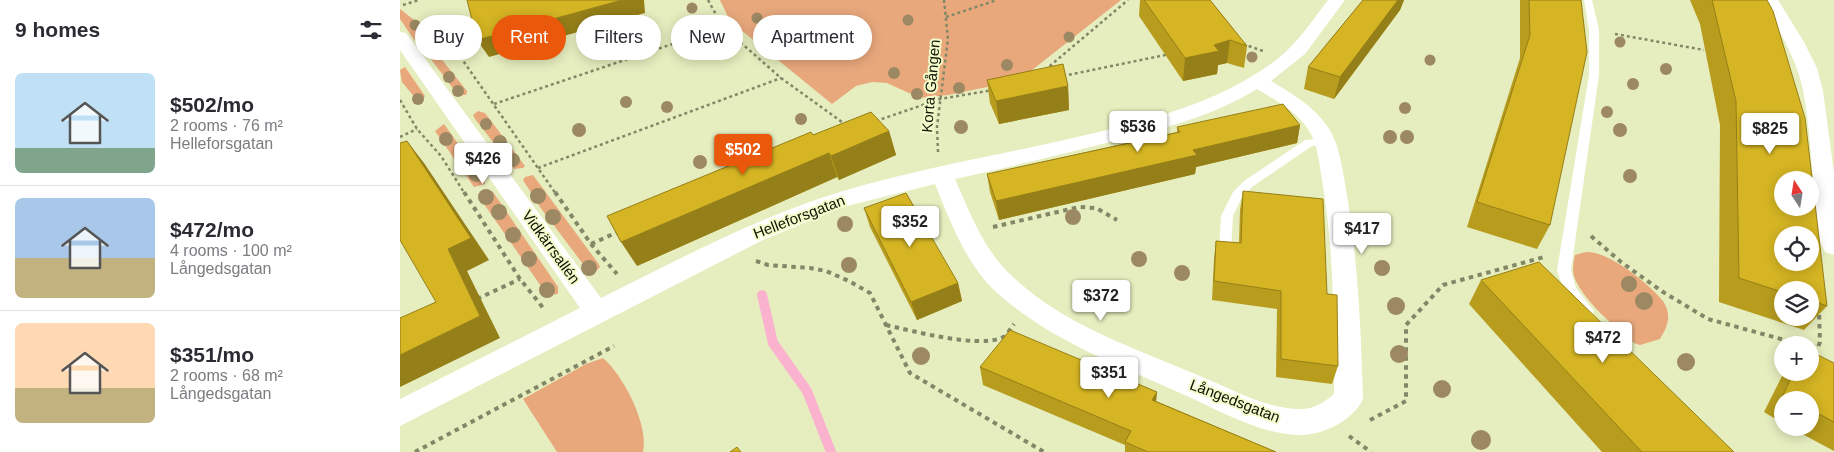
<!DOCTYPE html>
<html lang="en">
<head>
<meta charset="utf-8">
<style>
	body { margin:0; font-family:Helvetica,sans-serif; background:#f7f7f7; color:#2b2b33; height:100vh; display:flex; flex-direction:column; font-size:19px; white-space:nowrap }
	* { box-sizing:border-box; margin:0 }
	p { font-size:16px; color:#7c7c81 }
	.icon { flex:none; width:28px; height:28px; fill:none; stroke:currentColor; stroke-width:2; stroke-linecap:round; stroke-linejoin:round }
	.map { position:relative; flex:1; overflow:hidden }
	.side { display:flex; flex-direction:column; background:#fff; width:400px }
	.side>* { flex:none }
	.banner { position:absolute; left:15px; top:15px; width:475px; height:45px; display:flex; gap:10px }
	.needle { width:32px; rotate:348deg }
	.tools { position:absolute; left:1374px; top:171px; display:grid; gap:10px }
	.tools a { display:grid; place-items:center; width:45px; height:45px; border-radius:50%; background:#fff; box-shadow:0 2px 12px #0003; font-size:25px }
	.price { position:absolute; translate:-50% -42px; padding:0 11px; border-radius:5px; background:#fff; color:#222; font-size:16px; line-height:32px; filter:drop-shadow(0 1px 2px #0008) }
	.price::after { content:''; position:absolute; left:50%; top:30px; width:15px; height:11px; margin-left:-8px; background:inherit; clip-path:polygon(0 0,100% 0,50% 100%) }
	.price.on { background:#ea580c; color:#fff }
	ul { padding:0; list-style:none }
	li { display:flex; align-items:center; gap:15px; height:125px; padding:0 15px }
	li+li { border-top:1px solid #e1e1e2 }
	li span { display:grid; place-items:center; flex:none; width:140px; height:100px; border-radius:8px; color:#555 }
	li>.icon { margin-inline-start:auto }
	span .icon { width:60px; height:60px; fill:#fffc; stroke-width:1 }
	li b { font-size:21px }
	h2 { display:flex; justify-content:space-between; align-items:center; height:60px; padding:0 15px; font-size:21px }
	.tag { padding:0 18px; border-radius:22px; background:#fff; box-shadow:0 2px 12px #0003; font-size:18px; line-height:45px }
	.tag.on { background:#ea580c; color:#fff }
	main { display:flex; flex:1; min-height:0 }
	.map>svg:first-child { display:block }
	.green { fill:#e8a87c }
	.lines { fill:none; stroke-linecap:round; stroke-linejoin:round }
	.stream { stroke:#fbb2ce; stroke-width:10 }
	.path-far1 { stroke:#828867; stroke-width:2.5; stroke-dasharray:3 3; stroke-linecap:butt }
	.path { stroke:#828867; stroke-width:4; stroke-dasharray:4.5 4.5; stroke-linecap:butt }
	.service { fill:#fff; fill-rule:evenodd }
	.minor { fill:#fff; fill-rule:evenodd }
	.tree { fill:#9c8963 }
	.wall { fill:#b79c1e; fill-rule:evenodd }
	.shaded-wall { fill:#957f18 }
	.building { fill:#d5b523; stroke:#957f18; fill-rule:evenodd }
	.labels { text-anchor:middle; stroke-width:4; stroke-linejoin:round; paint-order:stroke }
	.street-label { font-size:15px; fill:#0f1203; stroke:#f3fbcb }
</style>
</head>
<body>
<main>
<section class="side">
<h2>9 homes<svg class="icon" aria-label="filters" viewBox="0 0 24 24"><path d="M4 7h16M4 17h16"/><circle cx="9" cy="7" r="2"/><circle cx="15" cy="17" r="2"/></svg></h2>
<ul>
<li><span style="background:linear-gradient(#bfe0f5 75%,#7fa58c 0)"><svg class="icon" aria-label="home" viewBox="0 0 24 24"><path d="M3 11l9-7 9 7M6 9v11h12V9"/></svg></span><div><b>$502/mo</b><p>2 rooms · 76 m²</p><p>Helleforsgatan</p></div></li>
<li><span style="background:linear-gradient(#a9c7e8 60%,#c2b280 0)"><svg class="icon" aria-label="home" viewBox="0 0 24 24"><path d="M3 11l9-7 9 7M6 9v11h12V9"/></svg></span><div><b>$472/mo</b><p>4 rooms · 100 m²</p><p>Långedsgatan</p></div></li>
<li><span style="background:linear-gradient(#ffd9b3 65%,#c2b280 0)"><svg class="icon" aria-label="home" viewBox="0 0 24 24"><path d="M3 11l9-7 9 7M6 9v11h12V9"/></svg></span><div><b>$351/mo</b><p>2 rooms · 68 m²</p><p>Långedsgatan</p></div></li>
</ul>
</section>
<div class="map">
<svg width="1434" height="452" viewBox="0 0 1434 452">
	<rect width="100%" height="100%" fill="#e6edbe"/>
	<g class="green">
		<path d="M 320,0 L 721,0 L 627,74 L 597,85 L 548,95 L 520,98 L 487,83 L 472,82 L 456,86 L 432,104 L 330,21 Z"/>
		<path d="M 0,9 L 14,20 L 30,43 L 19,47 L 0,19 Z"/>
		<path d="M 39,56 L 67,91 L 66,95 L 58,95 L 30,58 Z"/>
		<path d="M 5,67 L 25,96 L 23,99 L 16,99 L 2,82 L 0,70 Z"/>
		<path d="M 78,111 L 85,113 L 122,162 L 125,166 L 123,168 L 114,169 L 75,119 L 73,115 Z"/>
		<path d="M 44,124 L 85,182 L 85,184 L 74,187 L 35,131 Z"/>
		<path d="M 133,175 L 198,263 L 200,267 L 193,274 L 189,272 L 140,207 L 123,180 L 125,177 Z"/>
		<path d="M 87,192 L 93,192 L 158,287 L 158,294 L 149,295 L 145,292 L 82,201 L 81,198 Z"/>
		<path d="M 1186,252 C 1209,251 1249,284 1263,301 C 1272,315 1268,326 1260,339 L 1240,345 L 1234,343 C 1215,327 1185,302 1175,279 C 1172,272 1173,262 1175,255 Z"/>
		<path d="M 203,358 C 223,375 249,425 243,452 L 157,452 L 123,399 L 186,364 Z"/>
	</g>
	<g class="lines">
		<path class="stream" d="M 362,295 L 373,343 L 407,391 L 431,452"/>
		<g class="path-far1">
			<path d="M 308,0 L 323,27 L 381,78 L 446,125"/>
			<path d="M 3,5 L 19,0"/>
			<path d="M 546,17 L 597,0"/>
			<path d="M 1215,34 L 1304,50"/>
			<path d="M 50,42 L 156,194"/>
			<path d="M 843,44 L 863,51"/>
			<path d="M 34,47 L 78,33"/>
			<path d="M 645,70 L 728,0"/>
			<path d="M 663,76 L 770,54"/>
			<path d="M 0,100 L 17,129 L 41,156 L 65,194"/>
			<path d="M 94,104 L 323,27"/>
			<path d="M 476,121 L 540,99 L 593,90"/>
			<path d="M 0,137 L 17,129"/>
			<path d="M 538,152 L 537,127 L 548,39 L 544,0"/>
			<path d="M 138,168 L 381,78"/>
		</g>
		<g class="path">
			<path d="M 64,192 L 120,279 L 144,309"/>
			<path d="M 155,192 L 191,244 L 217,274"/>
			<path d="M 593,227 L 679,207 L 696,208 L 717,220"/>
			<path d="M 1191,236 L 1221,262 L 1263,292 L 1308,319 L 1403,345"/>
			<path d="M 191,244 L 220,231"/>
			<path d="M 356,261 L 368,265 L 410,268 L 426,271 L 449,281 L 470,293 L 510,373 L 644,452"/>
			<path d="M 77,299 L 120,279"/>
			<path d="M 486,325 C 513,331 576,348 601,338 C 607,336 610,329 614,324"/>
			<path d="M 1410,346 L 1418,347 L 1420,342 L 1419,310"/>
			<path d="M 970,420 L 1006,401 L 1006,325 L 1043,285 L 1144,257"/>
			<path d="M 949,436 L 971,452"/>
			<path d="M 15,452 L 214,346"/>
		</g>
		<g class="service">
			<path d="M 1184,0 L 1192,0 L 1199,30 L 1199,75 L 1171,270 L 1176,288 L 1194,311 L 1192,315 C 1174,321 1161,283 1157,270 L 1189,75 L 1189,30 Z"/>
			<path d="M 925,138 L 931,142 L 929,144 L 912,146 L 852,187 L 842,197 L 833,216 L 831,251 L 830,254 L 820,254 L 819,251 L 821,216 L 833,192 L 844,181 L 905,140 Z"/>
		</g>
		<g class="minor">
			<path d="M 928,0 L 945,0 L 905,54 L 871,81 C 894,95 917,108 931,132 C 941,151 943,174 947,195 C 958,262 961,331 963,399 C 953,421 922,436 897,435 C 856,433 817,409 780,393 C 716,364 649,340 596,292 C 566,264 550,221 535,184 L 443,207 L 363,240 L 0,426 L 0,399 L 180,308 L 0,50 L 0,32 L 6,33 L 201,298 C 278,260 357,217 440,192 C 522,167 607,154 690,134 C 755,119 822,101 876,60 C 897,44 912,21 928,0 ZM 857,89 C 875,100 896,111 908,129 C 918,144 919,163 922,180 C 934,250 934,323 934,394 C 924,402 915,409 901,409 C 865,409 832,389 800,376 C 735,348 665,326 613,277 C 584,251 570,213 555,179 C 609,167 664,154 718,140 C 766,128 815,115 857,89 Z"/>
			<path d="M 1362,0 L 1378,0 L 1404,42 L 1417,68 L 1423,91 L 1434,173 L 1434,255 L 1425,252 C 1417,238 1416,217 1415,200 C 1411,164 1410,126 1403,90 C 1396,57 1378,29 1362,0 Z"/>
		</g>
	</g>
	<g class="tree">
		<circle cx="292" cy="8" r="5.5"/>
		<circle cx="357" cy="18" r="5.5"/>
		<circle cx="508" cy="20" r="5.5"/>
		<circle cx="15" cy="25" r="5.5"/>
		<circle cx="252" cy="30" r="5.5"/>
		<circle cx="669" cy="37" r="5.5"/>
		<circle cx="25" cy="41" r="5.5"/>
		<circle cx="1220" cy="42" r="5.5"/>
		<circle cx="852" cy="57" r="5.5"/>
		<circle cx="1030" cy="60" r="5.5"/>
		<circle cx="607" cy="65" r="6"/>
		<circle cx="1266" cy="69" r="6"/>
		<circle cx="494" cy="73" r="6"/>
		<circle cx="49" cy="77" r="6"/>
		<circle cx="1233" cy="84" r="6"/>
		<circle cx="559" cy="88" r="6"/>
		<circle cx="58" cy="91" r="6"/>
		<circle cx="517" cy="94" r="6"/>
		<circle cx="18" cy="99" r="6"/>
		<circle cx="226" cy="102" r="6"/>
		<circle cx="267" cy="107" r="6"/>
		<circle cx="1005" cy="108" r="6"/>
		<circle cx="1207" cy="112" r="6"/>
		<circle cx="401" cy="119" r="6"/>
		<circle cx="86" cy="124" r="6"/>
		<circle cx="561" cy="127" r="7"/>
		<circle cx="179" cy="130" r="7"/>
		<circle cx="1220" cy="130" r="7"/>
		<circle cx="990" cy="137" r="7"/>
		<circle cx="1007" cy="137" r="7"/>
		<circle cx="46" cy="139" r="7"/>
		<circle cx="100" cy="142" r="7"/>
		<circle cx="359" cy="145" r="7"/>
		<circle cx="62" cy="156" r="7"/>
		<circle cx="113" cy="160" r="7"/>
		<circle cx="300" cy="162" r="7"/>
		<circle cx="76" cy="175" r="7"/>
		<circle cx="1230" cy="176" r="7"/>
		<circle cx="138" cy="196" r="8"/>
		<circle cx="86" cy="197" r="8"/>
		<circle cx="99" cy="212" r="8"/>
		<circle cx="153" cy="217" r="8"/>
		<circle cx="673" cy="217" r="8"/>
		<circle cx="445" cy="224" r="8"/>
		<circle cx="113" cy="235" r="8"/>
		<circle cx="129" cy="259" r="8"/>
		<circle cx="739" cy="259" r="8"/>
		<circle cx="449" cy="265" r="8"/>
		<circle cx="189" cy="268" r="8"/>
		<circle cx="982" cy="268" r="8"/>
		<circle cx="782" cy="273" r="8"/>
		<circle cx="1229" cy="284" r="8"/>
		<circle cx="147" cy="290" r="8"/>
		<circle cx="1244" cy="301" r="9"/>
		<circle cx="996" cy="306" r="9"/>
		<circle cx="999" cy="354" r="9"/>
		<circle cx="521" cy="356" r="9"/>
		<circle cx="1286" cy="362" r="9"/>
		<circle cx="1042" cy="389" r="9"/>
		<circle cx="1081" cy="440" r="10"/>
	</g>
	<g class="wall">
		<path d="M 740,0 L 810,0 L 847,46 L 844,68 L 827,63 L 818,65 L 817,74 L 783,81 L 739,16 Z"/>
		<path d="M 963,0 L 1004,0 L 1000,10 L 934,99 L 904,89 L 908,67 Z"/>
		<path d="M 1120,0 L 1181,0 L 1150,225 L 1137,249 L 1067,227 L 1120,58 Z"/>
		<path d="M 1290,0 L 1367,0 L 1427,306 L 1404,330 L 1319,302 L 1320,125 L 1300,24 ZM 1382,290 L 1410,290 L 1410,318 L 1382,318 Z"/>
		<path d="M 587,80 L 668,86 L 669,110 L 599,124 L 590,103 Z"/>
		<path d="M 900,125 L 897,143 L 796,167 L 795,174 L 599,220 L 590,192 L 587,174 L 777,132 L 777,127 Z"/>
		<path d="M 489,131 L 496,155 L 439,180 L 437,177 L 237,266 L 413,135 Z"/>
		<path d="M 843,191 L 927,294 L 938,366 L 932,384 L 876,377 L 877,309 L 812,300 L 814,259 L 816,241 L 839,243 L 840,210 Z"/>
		<path d="M 464,208 L 558,283 L 562,301 L 517,320 L 470,227 Z"/>
		<path d="M 1081,280 L 1334,452 L 1202,452 L 1069,304 Z"/>
		<path d="M 1434,363 L 1434,451 L 1391,428 L 1410,428 L 1410,400 L 1382,400 L 1382,423 L 1364,412 L 1384,372 L 1410,372 Z"/>
		<path d="M 580,367 L 757,392 L 756,401 L 876,452 L 725,452 L 725,445 L 583,385 Z"/>
	</g>
	<g class="shaded-wall">
		<path d="M 222,0 L 244,0 L 245,13 L 89,57 L 77,40 Z"/>
		<path d="M 998,0 L 1004,0 L 1000,10 L 934,99 L 940,77 Z"/>
		<path d="M 830,40 L 827,63 L 818,65 L 817,74 L 783,81 L 785,58 L 814,45 Z"/>
		<path d="M 668,86 L 669,110 L 599,124 L 596,101 Z"/>
		<path d="M 900,125 L 897,143 L 796,167 L 795,174 L 599,220 L 596,201 L 793,150 Z"/>
		<path d="M 489,131 L 496,155 L 439,180 L 431,156 Z"/>
		<path d="M 7,141 L 24,163 L 89,260 L 67,271 L 100,338 L 0,387 L 0,355 L 80,316 L 48,249 Z"/>
		<path d="M 429,153 L 437,177 L 237,266 L 221,242 Z"/>
		<path d="M 558,283 L 562,301 L 517,320 L 511,302 Z"/>
		<path d="M 757,392 L 755,410 L 752,400 Z"/>
	</g>
	<g class="building">
		<path d="M 67,0 L 222,0 L 77,40 Z"/>
		<path d="M 744,0 L 810,0 L 847,46 L 830,40 L 814,45 L 819,51 L 785,58 Z"/>
		<path d="M 963,0 L 998,0 L 940,77 L 908,67 Z"/>
		<path d="M 1129,0 L 1181,0 L 1187,52 L 1150,225 L 1077,202 L 1130,35 Z"/>
		<path d="M 1312,0 L 1367,0 L 1373,11 L 1405,118 L 1427,306 L 1410,300 L 1410,290 L 1382,290 L 1382,292 L 1339,278 L 1336,101 ZM 1382,180 L 1410,180 L 1410,208 L 1382,208 ZM 1382,235 L 1410,235 L 1410,262 L 1382,262 Z"/>
		<path d="M 663,64 L 668,86 L 596,101 L 587,80 Z"/>
		<path d="M 883,104 L 900,125 L 793,150 L 797,155 L 596,201 L 587,174 L 780,132 L 777,127 Z"/>
		<path d="M 471,112 L 489,131 L 431,156 L 429,153 L 221,242 L 207,216 L 411,132 L 413,135 Z"/>
		<path d="M 7,141 L 71,238 L 48,249 L 80,316 L 0,355 L 0,318 L 36,302 L 0,240 L 0,143 Z"/>
		<path d="M 843,191 L 923,199 L 927,294 L 937,295 L 938,366 L 881,359 L 881,291 L 814,281 L 816,241 L 841,243 Z"/>
		<path d="M 506,193 L 558,283 L 511,302 L 464,208 Z"/>
		<path d="M 1139,262 L 1334,452 L 1242,452 L 1081,280 Z"/>
		<path d="M 610,330 L 757,392 L 752,400 L 876,452 L 748,452 L 725,442 L 731,431 L 580,367 Z"/>
		<path d="M 1410,351 L 1434,363 L 1434,422 L 1410,409 L 1410,400 L 1393,400 L 1383,395 L 1394,372 L 1410,372 Z"/>
		<path d="M 337,447 L 341,452 L 330,452 Z"/>
	</g>
	<g class="labels">
		<g class="street-label">
			<text transform="translate(531 86) rotate(-85)" y="5">Korta Gången</text>
			<text transform="translate(399 217) rotate(-21)" y="5">Helleforsgatan</text>
			<text transform="translate(151 247) rotate(54)" y="5">Vidkärrsallén</text>
			<text transform="translate(835 401) rotate(21)" y="5">Långedsgatan</text>
		</g>
	</g>
</svg>
<div class="tools">
<a><svg class="needle" viewBox="-14 -14 28 28"><path d="M0-13l5 13h-10z" fill="#e53935"/><path d="M0 13l5-13h-10z" fill="#7c7c81"/></svg></a>
<a><svg class="icon" aria-label="locate" viewBox="0 0 24 24"><circle cx="12" cy="12" r="6"/><path d="M12 2v4M12 18v4M2 12h4M18 12h4"/></svg></a>
<a><svg class="icon" aria-label="layers" viewBox="0 0 24 24"><path d="M12 4l9 5-9 5-9-5zM3 14l9 5 9-5"/></svg></a>
<a>+</a>
<a>−</a>
</div>
<b class="price" style="left:738px;top:153px">$536</b>
<b class="price" style="left:1370px;top:155px">$825</b>
<b class="price on" style="left:343px;top:176px">$502</b>
<b class="price" style="left:83px;top:185px">$426</b>
<b class="price" style="left:510px;top:248px">$352</b>
<b class="price" style="left:962px;top:255px">$417</b>
<b class="price" style="left:701px;top:322px">$372</b>
<b class="price" style="left:1203px;top:364px">$472</b>
<b class="price" style="left:709px;top:399px">$351</b>
<div class="banner">
<a class="tag">Buy</a>
<a class="tag on">Rent</a>
<a class="tag">Filters</a>
<a class="tag">New</a>
<a class="tag">Apartment</a>
</div>
</div>
</main>
</body>
</html>
